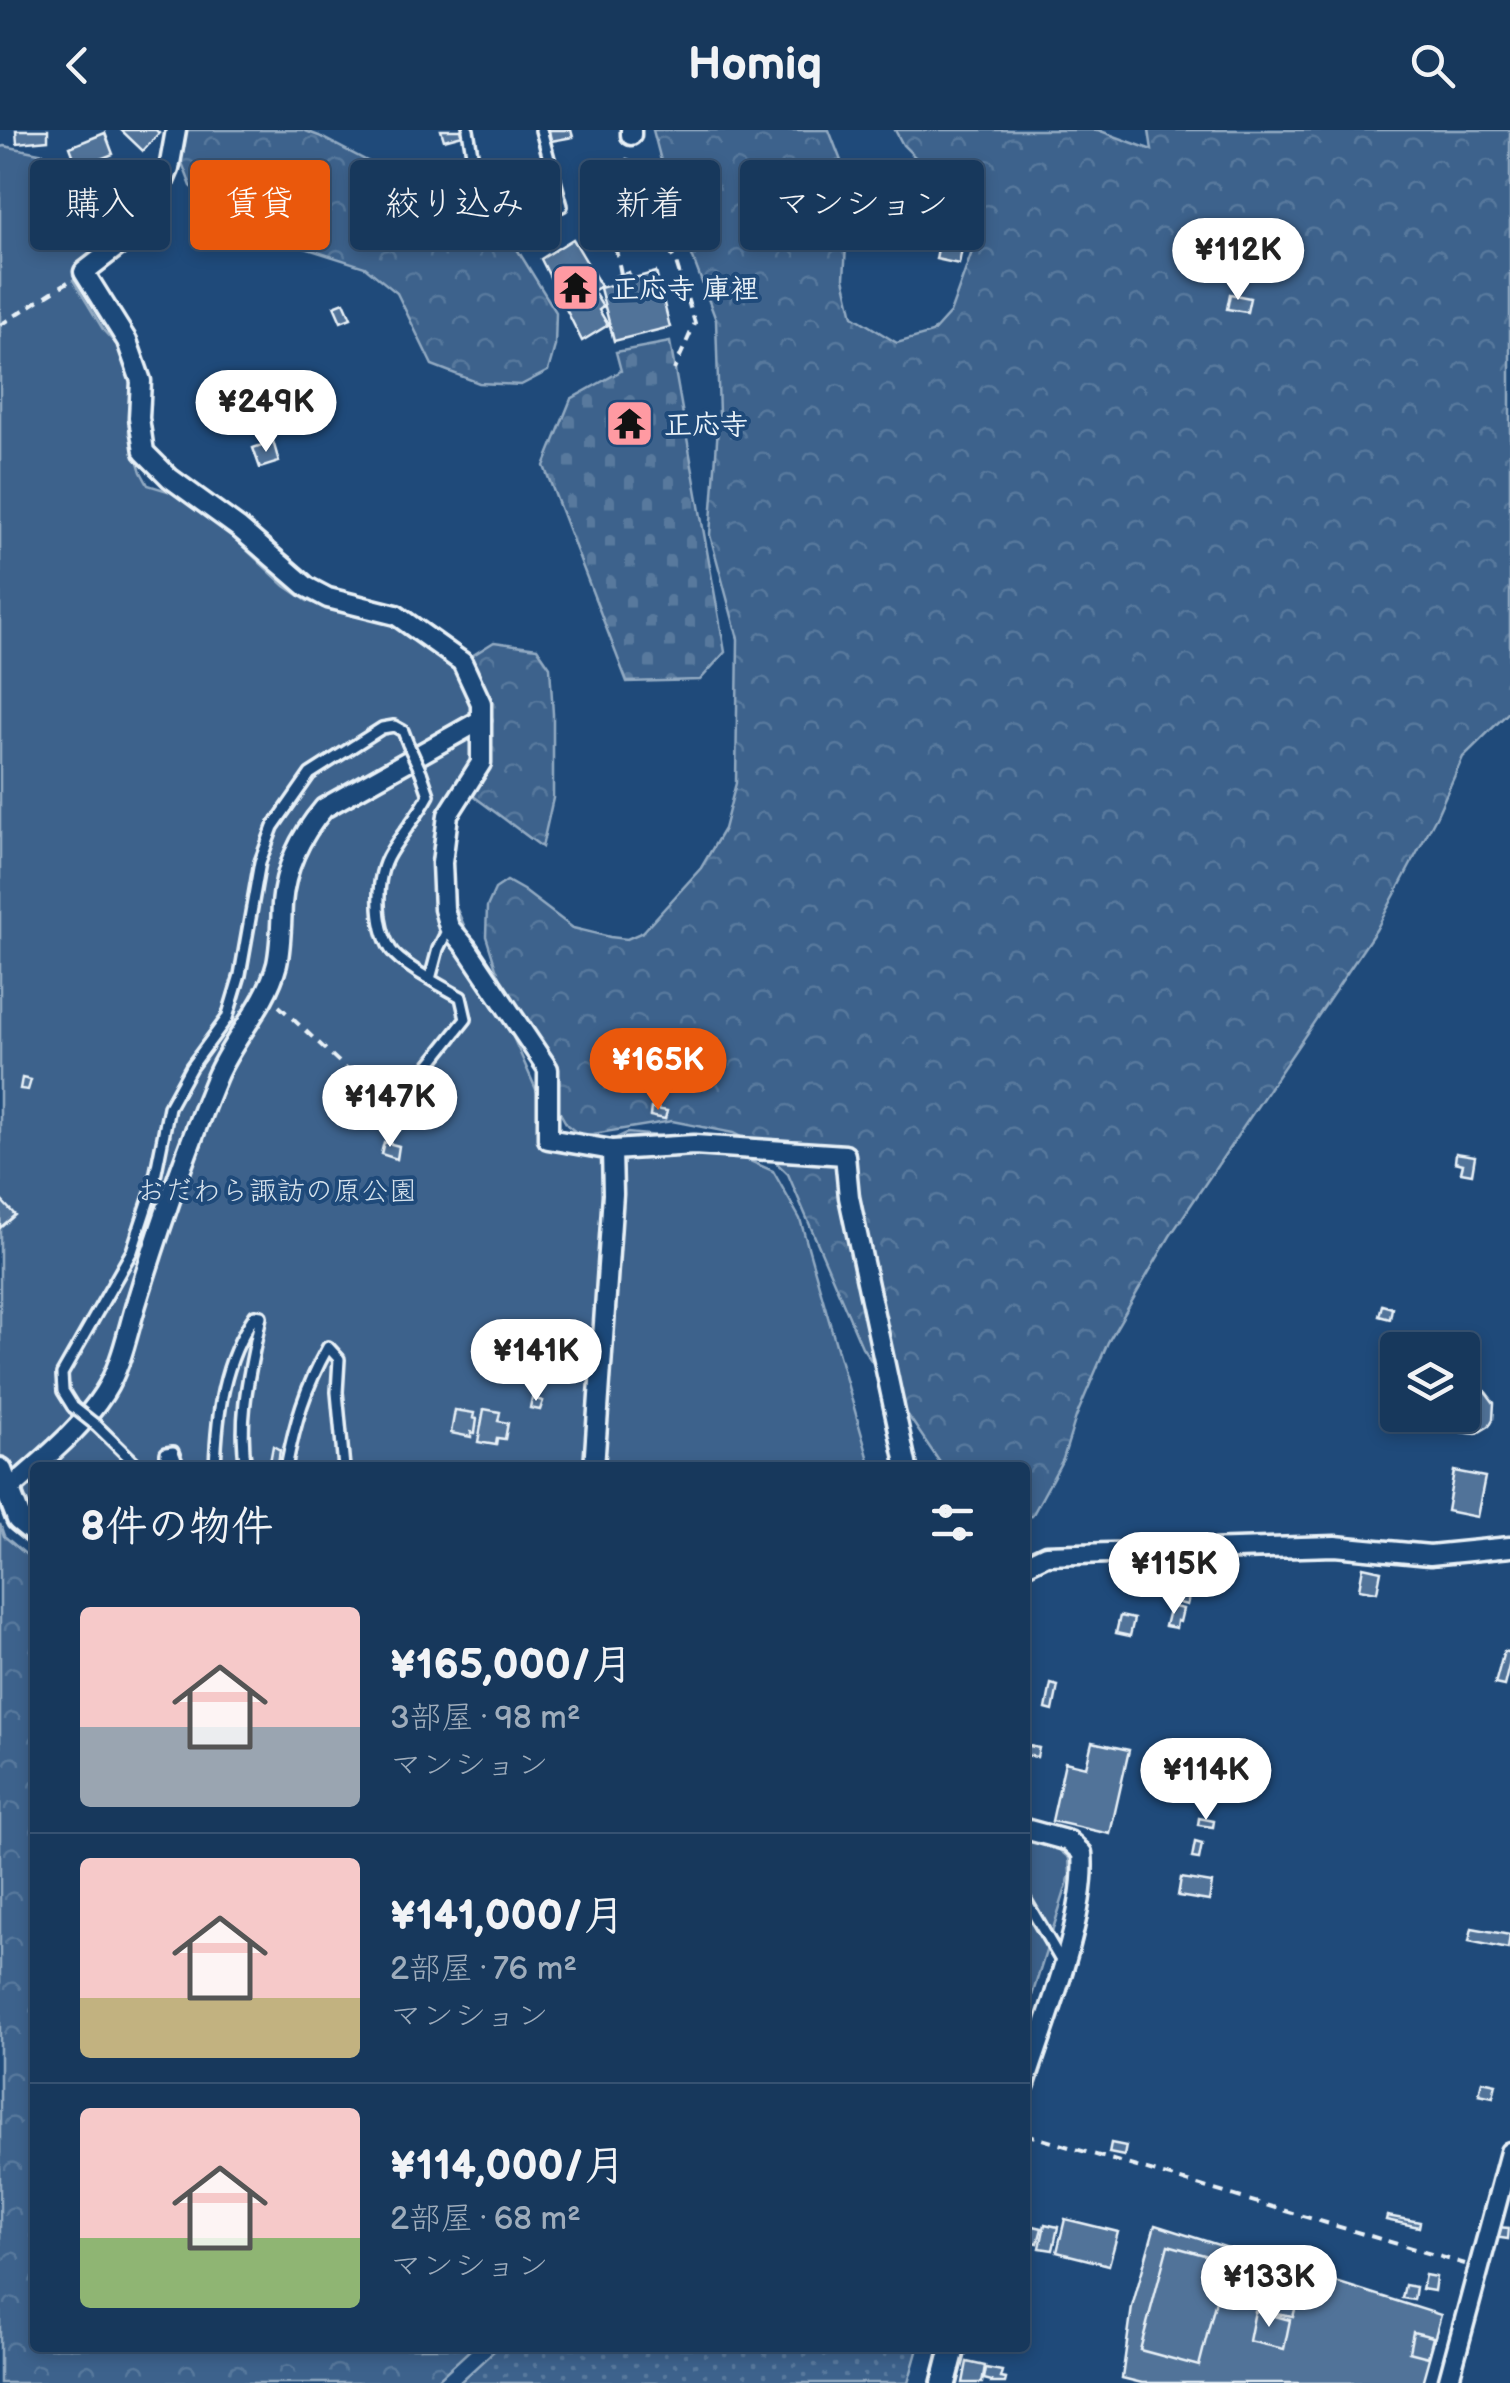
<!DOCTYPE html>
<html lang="ja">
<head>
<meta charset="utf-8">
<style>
	body { margin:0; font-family:"Balsamiq Sans","Klee One",sans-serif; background:#203f62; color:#f1f3f6; height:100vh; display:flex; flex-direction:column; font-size:38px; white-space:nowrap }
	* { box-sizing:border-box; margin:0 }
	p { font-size:32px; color:#9eacbb }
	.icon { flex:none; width:55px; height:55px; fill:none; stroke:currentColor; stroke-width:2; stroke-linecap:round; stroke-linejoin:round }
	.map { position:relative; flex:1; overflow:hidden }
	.details { position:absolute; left:30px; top:1332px; width:1000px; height:890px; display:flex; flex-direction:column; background:#17385c; border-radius:10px; box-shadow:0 5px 15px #0003,0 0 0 2px #365272 }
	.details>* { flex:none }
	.banner { position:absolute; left:30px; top:30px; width:1000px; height:90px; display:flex; gap:20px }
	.tools { position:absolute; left:1380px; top:1202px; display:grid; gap:20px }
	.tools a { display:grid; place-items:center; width:100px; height:100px; border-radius:10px; background:#17385c; box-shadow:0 5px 15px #0003,0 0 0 2px #365272; font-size:50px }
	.price { position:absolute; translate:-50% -85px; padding:0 22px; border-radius:35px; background:#fff; color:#222; font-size:32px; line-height:65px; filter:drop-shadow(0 2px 5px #0008) }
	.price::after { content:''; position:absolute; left:50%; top:60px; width:30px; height:22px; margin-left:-15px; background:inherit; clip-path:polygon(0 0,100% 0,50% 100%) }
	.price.current { background:#ea580c; color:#fff }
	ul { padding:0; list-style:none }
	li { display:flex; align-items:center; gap:30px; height:250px; padding:0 50px }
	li+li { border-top:2px solid #365272 }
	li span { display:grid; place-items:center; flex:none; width:280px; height:200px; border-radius:10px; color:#555 }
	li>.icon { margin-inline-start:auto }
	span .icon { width:120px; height:120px; fill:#fffc; stroke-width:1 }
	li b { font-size:42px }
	h2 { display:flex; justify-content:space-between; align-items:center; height:120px; padding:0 50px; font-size:42px }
	.pill { padding:0 35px; border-radius:10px; background:#17385c; box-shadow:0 5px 15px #0003,0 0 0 2px #365272; font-size:35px; line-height:90px }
	.pill.current { background:#ea580c; color:#fff }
	header { display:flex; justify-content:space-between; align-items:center; height:130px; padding:0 50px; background:#17385c; font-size:45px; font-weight:800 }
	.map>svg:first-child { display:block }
	.forest { fill:url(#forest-crowns); stroke:#92aac2; stroke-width:2.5 }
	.cemetery { fill:url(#cemetery-stones); stroke:#92aac2; stroke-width:2.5 }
	.park { fill:#3c628c; stroke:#92aac2; stroke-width:2.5 }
	.garden { fill:url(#garden-dots); stroke:#92aac2; stroke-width:2.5 }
	.building { fill:#517399; stroke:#e8f1f8; stroke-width:2.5 }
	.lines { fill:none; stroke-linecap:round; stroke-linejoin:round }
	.lane-casing { stroke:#e8f1f8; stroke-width:16 }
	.street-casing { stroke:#e8f1f8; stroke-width:25 }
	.secondary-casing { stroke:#e8f1f8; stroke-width:30 }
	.path { stroke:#e8f1f8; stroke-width:4; stroke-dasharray:10 8; stroke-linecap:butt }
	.lane { stroke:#1f4a7a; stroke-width:9 }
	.street { stroke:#1f4a7a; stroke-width:18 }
	.secondary { stroke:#1f4a7a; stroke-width:22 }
	.lane-bridge-casing { stroke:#e8f1f8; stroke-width:16; stroke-linecap:butt }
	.lane-bridge { stroke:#1f4a7a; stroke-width:9 }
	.labels { text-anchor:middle; stroke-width:8; stroke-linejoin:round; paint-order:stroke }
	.poi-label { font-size:28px; font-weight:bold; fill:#e8f1f8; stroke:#1f4a7a; text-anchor:start }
	.park-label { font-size:28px; fill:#d7e3ed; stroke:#1f4a7a }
</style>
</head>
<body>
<header><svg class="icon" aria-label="back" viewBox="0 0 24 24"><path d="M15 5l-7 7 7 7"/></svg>Homiq<svg class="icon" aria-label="search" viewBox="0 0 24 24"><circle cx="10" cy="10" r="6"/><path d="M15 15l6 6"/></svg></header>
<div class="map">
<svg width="1510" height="2253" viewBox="0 0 1510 2253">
	<defs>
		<pattern id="forest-crowns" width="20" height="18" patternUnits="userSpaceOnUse" patternTransform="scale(2.5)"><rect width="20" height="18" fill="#3c628c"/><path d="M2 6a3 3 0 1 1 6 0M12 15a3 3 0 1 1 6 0" fill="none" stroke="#58799d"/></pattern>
		<pattern id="cemetery-stones" width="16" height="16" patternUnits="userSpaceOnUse" patternTransform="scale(2.5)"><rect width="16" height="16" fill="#3c628c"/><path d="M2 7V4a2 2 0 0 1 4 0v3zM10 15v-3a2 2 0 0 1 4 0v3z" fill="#58799d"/></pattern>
		<pattern id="garden-dots" width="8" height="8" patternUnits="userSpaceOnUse" patternTransform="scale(2.5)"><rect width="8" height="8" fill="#3c628c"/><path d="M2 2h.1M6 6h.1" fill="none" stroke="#58799d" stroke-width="1.8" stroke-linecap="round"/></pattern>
	</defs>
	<rect width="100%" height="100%" fill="#1f4a7a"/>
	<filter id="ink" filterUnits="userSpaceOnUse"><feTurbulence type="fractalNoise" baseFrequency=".01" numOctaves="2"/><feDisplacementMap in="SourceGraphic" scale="20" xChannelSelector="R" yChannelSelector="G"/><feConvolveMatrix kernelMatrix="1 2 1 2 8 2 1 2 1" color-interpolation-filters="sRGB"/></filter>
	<g filter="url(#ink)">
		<g class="forest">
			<path d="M 177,0 L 303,0 L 319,6 L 417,57 L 517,119 L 556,182 L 555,216 L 548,241 L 521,255 L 479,253 L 432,235 L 397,163 L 365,137 L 229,94 L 191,56 L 179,25 Z"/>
			<path d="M 653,0 L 829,0 L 841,31 L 837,66 L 847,100 L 844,148 L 853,186 L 897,213 L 932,203 L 950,183 L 973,119 L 955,67 L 903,15 L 895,0 L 1098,0 L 1152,20 L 1149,0 L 1510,0 L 1510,581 L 1463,627 L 1437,685 L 1376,800 L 1170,1106 L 1108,1212 L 1076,1287 L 1063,1329 L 1032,1386 L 1025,1387 L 1025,1338 L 943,1337 L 862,1217 L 788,1044 L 759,1016 L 733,1003 L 672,991 L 581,1006 L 567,995 L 550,965 L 496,838 L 486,806 L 487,777 L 495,759 L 507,751 L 523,760 L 573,798 L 610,807 L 627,809 L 643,802 L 701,738 L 724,699 L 736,653 L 738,509 L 710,405 L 719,284 L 716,190 L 671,69 Z"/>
			<path d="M 494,512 L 537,518 L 550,537 L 553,584 L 553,668 L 542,717 L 445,645 L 459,534 Z"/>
			<path d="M 0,1394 L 4,1406 L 35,1432 L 35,2218 L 472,2218 L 434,2253 L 0,2253 Z"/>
		</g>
		<path class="cemetery" d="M 670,212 L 725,522 L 700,550 L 627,552 L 544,336 L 571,269 L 621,241 L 616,222 Z"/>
		<g class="park">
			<path d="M 4,16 L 64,28 L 117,93 L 124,117 L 73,150 L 104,201 L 131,231 L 136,246 L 129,275 L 129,303 L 141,342 L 148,355 L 191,368 L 285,456 L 307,471 L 321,476 L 374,486 L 397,494 L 477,553 L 476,619 L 451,663 L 440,688 L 448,759 L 560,1014 L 597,1017 L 627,1003 L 702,1010 L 773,1041 L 800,1089 L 871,1337 L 35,1338 L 35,1390 L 30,1386 L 0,1335 L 0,17 Z"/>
			<path d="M 1025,1709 L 1052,1714 L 1069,1728 L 1070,1745 L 1025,1888 Z"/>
		</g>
		<path class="garden" d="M 497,2218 L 918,2218 L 908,2253 L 459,2253 Z"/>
		<g class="building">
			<path d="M 16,0 L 48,0 L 48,10 L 17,13 Z"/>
			<path d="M 121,0 L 156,0 L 159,3 L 143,21 Z"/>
			<path d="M 441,0 L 465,0 L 466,4 L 444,10 Z"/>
			<path d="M 549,0 L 571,0 L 573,7 L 551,11 Z"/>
			<path d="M 105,3 L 113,24 L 78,38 L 70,17 Z"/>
			<path d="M 539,59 L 545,75 L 550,73 L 558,92 L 529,104 L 514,70 Z"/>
			<path d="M 573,109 L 601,156 L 593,161 L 603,177 L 599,180 L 608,195 L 582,211 L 541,129 Z"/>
			<path d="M 939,113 L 962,118 L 959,134 L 936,129 Z"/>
			<path d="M 629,142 L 631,149 L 656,142 L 670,197 L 614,211 L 600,158 L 614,154 L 612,147 Z"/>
			<path d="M 1230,164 L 1250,168 L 1247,182 L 1227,179 Z"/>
			<path d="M 344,172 L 351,188 L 341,192 L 334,176 Z"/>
			<path d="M 273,311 L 279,332 L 260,338 L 253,318 Z"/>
			<path d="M 22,948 L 31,950 L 28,960 L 20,959 Z"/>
			<path d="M 651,978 L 667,981 L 665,989 L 650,986 Z"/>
			<path d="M 398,986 L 407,989 L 400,1000 L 393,998 Z"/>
			<path d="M 384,1012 L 399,1016 L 397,1029 L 381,1024 Z"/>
			<path d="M 1456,1023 L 1475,1026 L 1472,1044 L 1461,1042 L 1463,1034 L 1455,1032 Z"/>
			<path d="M 0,1069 L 15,1085 L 0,1098 Z"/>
			<path d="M 1382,1175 L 1392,1178 L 1390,1189 L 1379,1186 Z"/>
			<path d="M 1470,1257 L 1485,1261 L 1494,1273 L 1493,1289 L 1489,1296 L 1476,1304 L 1461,1302 L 1450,1291 L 1448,1285 L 1462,1285 L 1462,1258 Z"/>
			<path d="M 532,1268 L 543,1271 L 540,1280 L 530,1278 Z"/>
			<path d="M 484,1279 L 500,1282 L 498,1291 L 508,1293 L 505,1309 L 497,1308 L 496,1315 L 478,1312 Z"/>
			<path d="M 455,1280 L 474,1283 L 473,1288 L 477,1289 L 475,1303 L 471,1302 L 471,1307 L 451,1303 Z"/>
			<path d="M 273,1316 L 280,1320 L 278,1334 L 270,1332 Z"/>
			<path d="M 1454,1341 L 1485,1347 L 1477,1387 L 1447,1381 Z"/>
			<path d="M 1363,1437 L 1381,1441 L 1377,1462 L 1359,1459 Z"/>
			<path d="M 1183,1438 L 1195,1442 L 1187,1475 L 1175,1472 Z"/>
			<path d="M 1170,1476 L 1183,1479 L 1180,1492 L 1177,1491 L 1176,1498 L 1165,1496 Z"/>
			<path d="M 1120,1486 L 1134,1489 L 1130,1506 L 1116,1503 Z"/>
			<path d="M 1504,1521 L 1510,1523 L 1510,1532 L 1504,1556 L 1495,1554 Z"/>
			<path d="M 1051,1554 L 1058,1556 L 1053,1581 L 1046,1579 Z"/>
			<path d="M 1092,1612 L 1129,1620 L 1110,1704 L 1052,1691 L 1065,1632 L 1086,1637 Z"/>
			<path d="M 1025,1615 L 1039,1618 L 1037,1627 L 1025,1625 Z"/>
			<path d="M 1199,1688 L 1214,1691 L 1213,1697 L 1198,1695 Z"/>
			<path d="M 1195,1712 L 1202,1714 L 1199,1729 L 1192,1728 Z"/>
			<path d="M 1181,1748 L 1212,1753 L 1209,1771 L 1178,1766 Z"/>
			<path d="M 1472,1798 L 1510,1805 L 1508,1819 L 1469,1811 Z"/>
			<path d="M 1482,1951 L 1496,1954 L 1493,1967 L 1479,1964 Z"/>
			<path d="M 1111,2013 L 1126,2016 L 1124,2026 L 1109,2023 Z"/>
			<path d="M 1387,2086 L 1420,2092 L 1419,2097 L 1386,2090 Z"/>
			<path d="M 1065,2089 L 1118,2102 L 1109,2135 L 1057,2122 Z"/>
			<path d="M 1025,2094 L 1042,2098 L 1038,2113 L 1025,2110 Z"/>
			<path d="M 1045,2094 L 1058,2097 L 1053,2120 L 1040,2118 Z"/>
			<path d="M 1155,2095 L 1441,2185 L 1422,2253 L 1142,2253 L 1122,2248 L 1132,2177 Z"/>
			<path d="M 1496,2097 L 1509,2098 L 1508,2109 L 1494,2107 Z"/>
			<path d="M 1168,2115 L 1226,2131 L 1199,2236 L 1140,2220 Z"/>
			<path d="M 1278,2140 L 1304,2145 L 1293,2187 L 1270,2183 Z"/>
			<path d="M 1425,2145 L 1436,2147 L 1434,2161 L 1422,2159 Z"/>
			<path d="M 1405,2155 L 1416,2157 L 1414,2170 L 1402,2168 Z"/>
			<path d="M 1255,2181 L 1290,2190 L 1284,2219 L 1249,2211 Z"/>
			<path d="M 1413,2202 L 1433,2207 L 1428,2227 L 1409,2222 Z"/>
			<path d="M 967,2232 L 985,2236 L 982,2253 L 963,2253 Z"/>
			<path d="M 986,2238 L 1002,2241 L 1000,2248 L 1006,2249 L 1005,2253 L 991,2253 L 992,2251 L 984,2249 Z"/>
		</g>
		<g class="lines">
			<defs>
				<g id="lane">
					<path d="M 468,0 L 478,59 L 513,105"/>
					<path d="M 541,0 L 562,76"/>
					<path d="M 430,849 L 438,819 L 449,797"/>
					<path d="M 392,982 L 466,889 L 461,867 C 444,857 402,836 391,820 C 375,795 375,747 390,723 C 402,703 418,686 429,665 L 421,642"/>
					<path d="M 73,1277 L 63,1261 L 62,1244 L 132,1121 L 153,1057 L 169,977 L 191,937 L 227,888 L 240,845 L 260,732 L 273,697 L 310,644 L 382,598 L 394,596 L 403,601 L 408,614"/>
					<path d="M 97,1296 L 140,1338"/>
					<path d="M 166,1338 L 166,1323 L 173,1322 L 179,1338"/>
					<path d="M 215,1338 C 217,1282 223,1232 255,1185 L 261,1186 C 251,1237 237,1285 246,1338"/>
					<path d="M 286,1338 C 295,1292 305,1258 328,1217 L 339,1229 L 337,1262 L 344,1338"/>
					<path d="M 1025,1769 L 1063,1834"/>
				</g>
				<g id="street">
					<path d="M 176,0 L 169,39 L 145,95 L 84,142 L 127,211 L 141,251 L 139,288 L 144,322 L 170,348 L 239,398 L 307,457 L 328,468 L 396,485 L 462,532 L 481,573 L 481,633 L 448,685 L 442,733 L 444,779 L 449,797 L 466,817 L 548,939 L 548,1009 L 612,1020 L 613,1064 L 594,1338"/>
					<path d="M 631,5 L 631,0"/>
					<path d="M 612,1020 L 694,1015 L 845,1025 L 849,1067 L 907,1338"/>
					<path d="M 8,1361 C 41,1331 80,1301 104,1263 C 122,1235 127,1203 137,1171 C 160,1096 186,1021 216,948 C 232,909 266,876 277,834 C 281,815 281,794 282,774 C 285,738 301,705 324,678 L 481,590"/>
					<path d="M 1025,1435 L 1046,1425 L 1335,1416 L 1430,1425 L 1510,1417"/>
					<path d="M 1025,1699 L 1069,1711 L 1082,1723 C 1088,1786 1045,1891 1025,1954"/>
					<path d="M 1448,2253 L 1510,2022"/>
				</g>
				<g id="secondary">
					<path d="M 0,1340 L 19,1389 L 35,1402"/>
					<path d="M 944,2253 L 953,2218"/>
				</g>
			</defs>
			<use href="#lane" class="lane-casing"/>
			<use href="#street" class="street-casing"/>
			<use href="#secondary" class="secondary-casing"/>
			<g class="path">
				<path d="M 621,77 L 647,78 L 676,133 L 695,193 L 674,240"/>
				<path d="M 621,144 L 614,110 L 629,20"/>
				<path d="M 0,195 L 68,152"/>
				<path d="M 279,876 L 382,972"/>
				<path d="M 1025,2004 L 1465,2134"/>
			</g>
			<use href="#lane" class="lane"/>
			<use href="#street" class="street"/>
			<use href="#secondary" class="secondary"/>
			<defs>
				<g id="lane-bridge">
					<path d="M 408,614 L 421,642"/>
					<path d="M 73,1277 L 97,1296"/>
				</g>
			</defs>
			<use href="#lane-bridge" class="lane-bridge-casing"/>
			<use href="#lane-bridge" class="lane-bridge"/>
		</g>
	</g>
	<defs>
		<symbol id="temple-square" viewBox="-11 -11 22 22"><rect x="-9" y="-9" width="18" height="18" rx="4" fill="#ff9aa2" stroke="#1f4a7a"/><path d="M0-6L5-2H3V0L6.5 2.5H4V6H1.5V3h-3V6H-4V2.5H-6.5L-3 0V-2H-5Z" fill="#111"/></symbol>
	</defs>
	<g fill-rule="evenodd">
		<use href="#temple-square" x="548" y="130" width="55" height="55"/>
		<use href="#temple-square" x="602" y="266" width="55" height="55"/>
	</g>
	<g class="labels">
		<g class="poi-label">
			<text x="611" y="168">正応寺 庫裡</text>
			<text x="664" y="304">正応寺</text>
		</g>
		<g class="park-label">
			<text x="277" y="1070">おだわら諏訪の原公園</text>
		</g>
	</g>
</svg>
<div class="tools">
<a><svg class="icon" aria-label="layers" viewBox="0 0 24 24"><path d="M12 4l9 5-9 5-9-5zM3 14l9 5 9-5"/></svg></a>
</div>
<b class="price" style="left:1238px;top:173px">¥112K</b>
<b class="price" style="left:266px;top:325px">¥249K</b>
<b class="price current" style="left:658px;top:983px">¥165K</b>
<b class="price" style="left:390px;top:1020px">¥147K</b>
<b class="price" style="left:536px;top:1274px">¥141K</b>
<b class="price" style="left:1174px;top:1487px">¥115K</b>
<b class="price" style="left:1206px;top:1693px">¥114K</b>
<b class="price" style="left:1269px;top:2200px">¥133K</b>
<div class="banner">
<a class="pill">購入</a>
<a class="pill current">賃貸</a>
<a class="pill">絞り込み</a>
<a class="pill">新着</a>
<a class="pill">マンション</a>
</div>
<section class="details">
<h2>8件の物件<svg class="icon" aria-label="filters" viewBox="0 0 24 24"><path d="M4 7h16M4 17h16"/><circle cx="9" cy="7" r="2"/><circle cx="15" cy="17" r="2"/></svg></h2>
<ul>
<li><span style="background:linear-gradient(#f6c9c9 60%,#9aa5b1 0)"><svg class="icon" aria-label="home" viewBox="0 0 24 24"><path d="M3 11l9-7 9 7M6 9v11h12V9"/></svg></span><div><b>¥165,000/月</b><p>3部屋 · 98 m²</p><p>マンション</p></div></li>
<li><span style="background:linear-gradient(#f6c9c9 70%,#c2b280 0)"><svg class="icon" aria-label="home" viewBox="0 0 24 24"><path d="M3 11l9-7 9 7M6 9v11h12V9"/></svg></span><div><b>¥141,000/月</b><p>2部屋 · 76 m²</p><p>マンション</p></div></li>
<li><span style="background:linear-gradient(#f6c9c9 65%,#8fb573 0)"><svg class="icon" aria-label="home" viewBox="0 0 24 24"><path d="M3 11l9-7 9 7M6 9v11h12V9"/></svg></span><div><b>¥114,000/月</b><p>2部屋 · 68 m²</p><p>マンション</p></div></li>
</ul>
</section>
</div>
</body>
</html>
